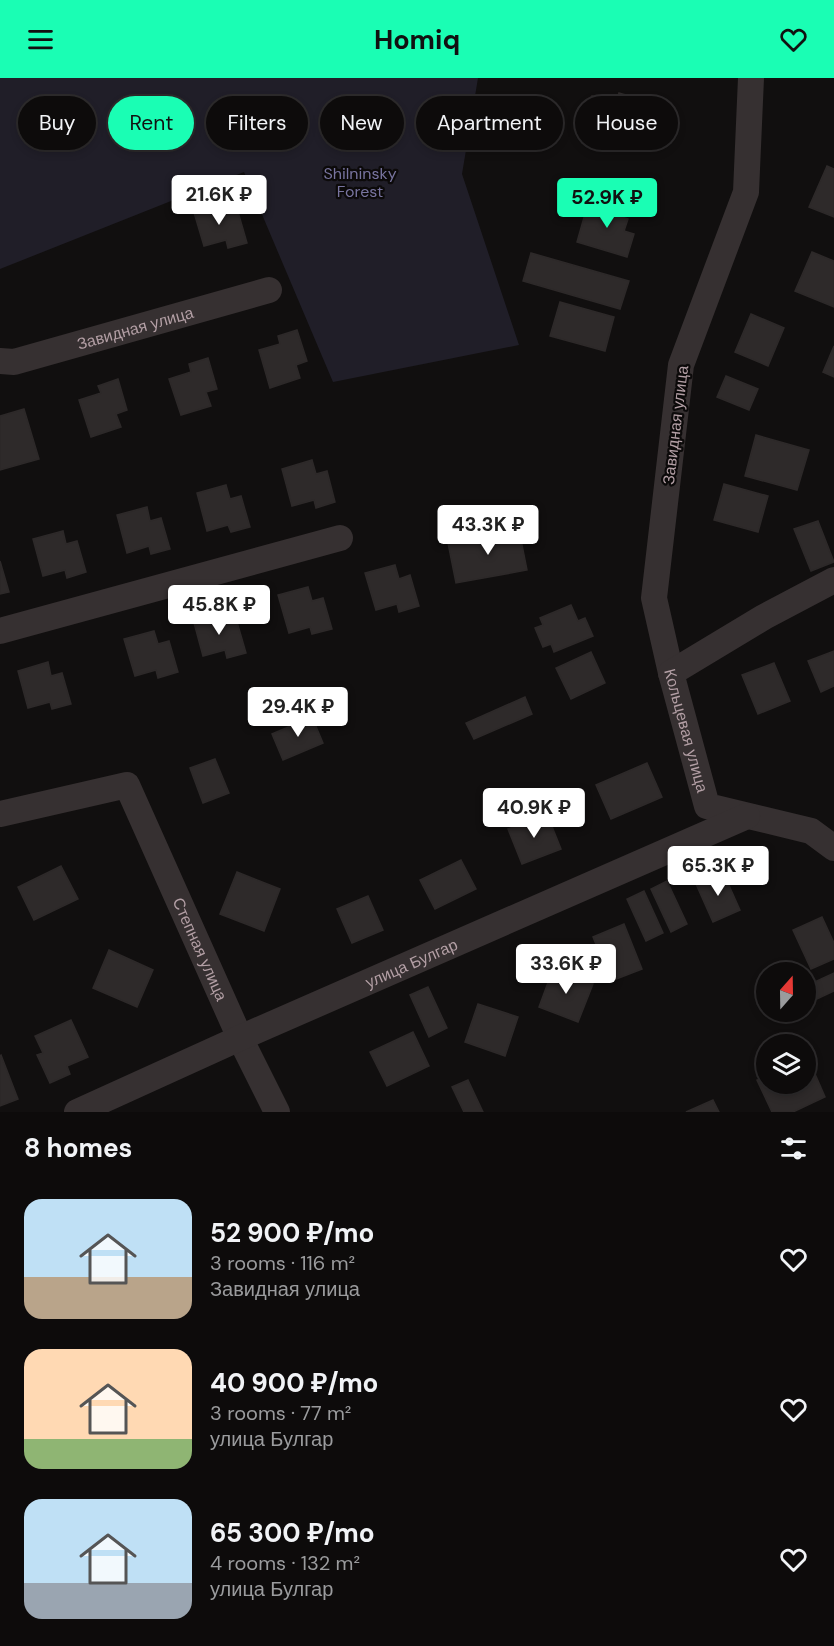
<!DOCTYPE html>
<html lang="en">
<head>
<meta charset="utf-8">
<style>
	body { margin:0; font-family:"DM Sans",sans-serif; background:#161414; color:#f1f3f6; height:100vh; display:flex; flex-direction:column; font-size:22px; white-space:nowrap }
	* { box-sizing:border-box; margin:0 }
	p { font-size:20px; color:#9a9b9d }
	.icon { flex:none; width:33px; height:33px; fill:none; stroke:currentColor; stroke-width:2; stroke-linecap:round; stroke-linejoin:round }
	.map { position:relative; height:1034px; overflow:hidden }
	.side { display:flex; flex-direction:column; background:#0d0b0b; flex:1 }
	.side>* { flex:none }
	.hud { position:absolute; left:18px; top:18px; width:798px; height:54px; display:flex; gap:12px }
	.needle { width:39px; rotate:20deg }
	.tools { position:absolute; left:756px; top:884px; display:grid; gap:12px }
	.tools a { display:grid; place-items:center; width:60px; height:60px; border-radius:50%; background:#0d0b0b; box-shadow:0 3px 9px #0003,0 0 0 2px #2d2b2c; font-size:30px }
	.price { position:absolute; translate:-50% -51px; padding:0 14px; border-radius:6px; background:#fff; color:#222; font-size:20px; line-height:39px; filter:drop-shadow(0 2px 3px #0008) }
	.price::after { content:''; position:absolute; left:50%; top:36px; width:18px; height:14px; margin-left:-9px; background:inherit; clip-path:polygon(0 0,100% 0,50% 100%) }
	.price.on { background:#1afeb4; color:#111 }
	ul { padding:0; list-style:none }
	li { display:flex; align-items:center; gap:18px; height:150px; padding:0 24px }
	li span { display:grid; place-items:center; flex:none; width:168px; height:120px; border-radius:18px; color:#555 }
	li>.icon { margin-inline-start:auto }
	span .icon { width:72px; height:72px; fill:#fffc; stroke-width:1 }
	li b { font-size:26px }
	h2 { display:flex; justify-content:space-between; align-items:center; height:72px; padding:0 24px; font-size:26px }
	.pill { padding:0 21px; border-radius:27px; background:#0d0b0b; box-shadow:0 3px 9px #0003,0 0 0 2px #2d2b2c; font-size:21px; line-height:54px }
	.pill.on { background:#1afeb4; color:#111 }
	header { display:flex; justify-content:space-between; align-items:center; height:78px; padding:0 24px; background:#1afeb4; color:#111; font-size:27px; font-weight:700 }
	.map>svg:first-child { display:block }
	.green { fill:#201e28 }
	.building { fill:#2e2a2a; stroke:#2d2929; stroke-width:1.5 }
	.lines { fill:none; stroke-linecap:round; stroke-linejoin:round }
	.minor { stroke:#363031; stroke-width:26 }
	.labels { text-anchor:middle; stroke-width:4.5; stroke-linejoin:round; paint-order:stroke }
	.park-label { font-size:16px; fill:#78749f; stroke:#0c0a0a }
	.street-label { font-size:16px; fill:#b39fa5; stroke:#0c0a0a }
</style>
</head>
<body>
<header><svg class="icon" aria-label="menu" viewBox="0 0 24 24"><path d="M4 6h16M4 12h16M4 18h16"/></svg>Homiq<svg class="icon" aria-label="heart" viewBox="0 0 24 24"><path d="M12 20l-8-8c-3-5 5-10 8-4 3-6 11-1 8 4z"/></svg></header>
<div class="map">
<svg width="834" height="1034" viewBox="0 0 834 1034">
	<rect width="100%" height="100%" fill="#110f0f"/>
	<path class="green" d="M 0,0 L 478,0 L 462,96 L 519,267 L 333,304 L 244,94 L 0,191 Z"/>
	<g class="building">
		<path d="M 619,15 L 646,23 L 638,54 L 628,51 L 622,69 L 581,57 L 592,18 L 616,25 Z"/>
		<path d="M 827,88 L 834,91 L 834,139 L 809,129 Z"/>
		<path d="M 607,119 L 626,124 L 622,139 L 628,141 L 624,153 L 634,156 L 627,179 L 577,164 L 587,129 L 603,133 Z"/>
		<path d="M 223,123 L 227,137 L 238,134 L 247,165 L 228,170 L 226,162 L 204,168 L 193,131 Z"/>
		<path d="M 812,174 L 834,183 L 834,229 L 795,213 Z"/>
		<path d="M 531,175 L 629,203 L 620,231 L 523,203 Z"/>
		<path d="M 560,224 L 614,239 L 605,273 L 550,258 Z"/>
		<path d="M 751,236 L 784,250 L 768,288 L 735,274 Z"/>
		<path d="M 297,252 L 307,283 L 296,287 L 300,300 L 270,310 L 259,272 L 280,266 L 278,258 Z"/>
		<path d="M 834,268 L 834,299 L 823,294 Z"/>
		<path d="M 208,280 L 217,311 L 206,314 L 211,328 L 181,337 L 169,301 L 191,294 L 189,286 Z"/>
		<path d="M 726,298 L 758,311 L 749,332 L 717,319 Z"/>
		<path d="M 118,301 L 127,332 L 116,336 L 121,349 L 91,359 L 79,322 L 101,315 L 98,308 Z"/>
		<path d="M 24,331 L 39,381 L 0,392 L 0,338 Z"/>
		<path d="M 756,357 L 809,372 L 797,412 L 745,398 Z"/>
		<path d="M 312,382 L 316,396 L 327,393 L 335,424 L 316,430 L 314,422 L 292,428 L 282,391 Z"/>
		<path d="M 724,406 L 768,418 L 758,454 L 714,442 Z"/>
		<path d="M 226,407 L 230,421 L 241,418 L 250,449 L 231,454 L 228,447 L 207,453 L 197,415 Z"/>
		<path d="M 147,429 L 150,443 L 161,440 L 170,471 L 151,476 L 149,468 L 127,475 L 117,437 Z"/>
		<path d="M 818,443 L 834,484 L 811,493 L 794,451 Z"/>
		<path d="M 519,452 L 527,492 L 456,505 L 448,465 Z"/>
		<path d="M 63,453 L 66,466 L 77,463 L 86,494 L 67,500 L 65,492 L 43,498 L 33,461 Z"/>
		<path d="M 0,483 L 9,514 L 0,516 Z"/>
		<path d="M 395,487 L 399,501 L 410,497 L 419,528 L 399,534 L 397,526 L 376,532 L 365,495 Z"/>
		<path d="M 308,509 L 312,523 L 323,520 L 332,551 L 312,556 L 310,549 L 289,555 L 278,517 Z"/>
		<path d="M 571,527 L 578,543 L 585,540 L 593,558 L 554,574 L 551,566 L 543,569 L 535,550 L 543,547 L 540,540 Z"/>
		<path d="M 222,533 L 226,547 L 237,544 L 246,575 L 227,580 L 225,572 L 203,578 L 193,541 Z"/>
		<path d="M 154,553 L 158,566 L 169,563 L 178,594 L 158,600 L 156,592 L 135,598 L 124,561 Z"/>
		<path d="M 834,573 L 834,608 L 821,614 L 808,583 Z"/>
		<path d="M 591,574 L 605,605 L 571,621 L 556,590 Z"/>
		<path d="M 48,584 L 51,598 L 62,595 L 71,626 L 52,631 L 50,624 L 28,630 L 18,593 Z"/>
		<path d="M 774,585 L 790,623 L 758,636 L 742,597 Z"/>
		<path d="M 525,619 L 532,636 L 474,661 L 466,645 Z"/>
		<path d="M 312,639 L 323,665 L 283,682 L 272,656 Z"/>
		<path d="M 215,681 L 229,715 L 203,725 L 190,690 Z"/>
		<path d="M 647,685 L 662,719 L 611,741 L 596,707 Z"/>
		<path d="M 547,736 L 561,771 L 522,786 L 508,751 Z"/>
		<path d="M 461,782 L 476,811 L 435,831 L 420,802 Z"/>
		<path d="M 61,788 L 78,821 L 34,842 L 18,809 Z"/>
		<path d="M 237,794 L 280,811 L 264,853 L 220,836 Z"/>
		<path d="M 723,794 L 740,832 L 713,844 L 696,806 Z"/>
		<path d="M 667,803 L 687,846 L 671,854 L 651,811 Z"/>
		<path d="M 644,813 L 663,855 L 646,863 L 627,821 Z"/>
		<path d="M 368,818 L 383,852 L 352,865 L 337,831 Z"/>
		<path d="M 822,839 L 834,865 L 834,881 L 811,891 L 793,852 Z"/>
		<path d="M 624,846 L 642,891 L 611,903 L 593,859 Z"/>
		<path d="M 109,872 L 153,892 L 137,929 L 93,910 Z"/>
		<path d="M 553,891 L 593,906 L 578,944 L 539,929 Z"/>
		<path d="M 834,895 L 834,913 L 806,926 L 806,908 Z"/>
		<path d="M 428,909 L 447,950 L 429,959 L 410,917 Z"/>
		<path d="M 478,926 L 518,939 L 505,978 L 465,964 Z"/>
		<path d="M 71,942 L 88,979 L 67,988 L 70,996 L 50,1005 L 37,977 L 43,975 L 35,958 Z"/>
		<path d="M 413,954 L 429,988 L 387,1008 L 370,974 Z"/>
		<path d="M 1,977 L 18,1021 L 0,1028 L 0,978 Z"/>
		<path d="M 815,996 L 825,1019 L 793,1034 L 772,1034 L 757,1002 L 766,998 L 766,1005 L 806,1005 L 806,1000 Z"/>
		<path d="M 468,1002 L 483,1034 L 464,1034 L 452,1009 Z"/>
		<path d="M 713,1022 L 719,1034 L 686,1034 Z"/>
	</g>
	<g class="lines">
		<g class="minor">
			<path id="s1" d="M 751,0 L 746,114 L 681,287 L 654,520 L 671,595 L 707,728 L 811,753 L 834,770"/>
			<path id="s2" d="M 0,283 L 14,284 L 269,212"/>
			<path d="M 0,553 L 340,460"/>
			<path d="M 671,595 L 764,539 L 834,502"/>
			<path id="s3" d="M 0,736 L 127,707 L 240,960 L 277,1034"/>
			<path id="s4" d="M 77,1034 L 240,960 L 747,738"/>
		</g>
	</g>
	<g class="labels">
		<g class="park-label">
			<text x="360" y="101">Shilninsky<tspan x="360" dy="18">Forest</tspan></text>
		</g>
		<g class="street-label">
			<text dy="6" stroke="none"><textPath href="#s2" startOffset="140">Завидная улица</textPath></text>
			<text transform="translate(675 347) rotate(-83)" y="6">Завидная улица</text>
			<text dy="6" stroke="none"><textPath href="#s1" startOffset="670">Кольцевая улица</textPath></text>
			<text dy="6" stroke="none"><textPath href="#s3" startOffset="310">Степная улица</textPath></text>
			<text dy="6" stroke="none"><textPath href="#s4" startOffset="366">улица Булгар</textPath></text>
		</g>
	</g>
</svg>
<div class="tools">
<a><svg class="needle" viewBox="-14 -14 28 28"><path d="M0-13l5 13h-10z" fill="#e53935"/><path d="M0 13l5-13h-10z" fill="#9a9b9d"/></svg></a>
<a><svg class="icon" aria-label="layers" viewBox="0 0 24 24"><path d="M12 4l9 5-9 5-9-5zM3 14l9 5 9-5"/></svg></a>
</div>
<b class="price" style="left:219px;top:148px">21.6K ₽</b>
<b class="price on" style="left:607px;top:151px">52.9K ₽</b>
<b class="price" style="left:488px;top:478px">43.3K ₽</b>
<b class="price" style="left:219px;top:558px">45.8K ₽</b>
<b class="price" style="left:298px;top:660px">29.4K ₽</b>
<b class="price" style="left:534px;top:761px">40.9K ₽</b>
<b class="price" style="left:718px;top:819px">65.3K ₽</b>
<b class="price" style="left:566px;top:917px">33.6K ₽</b>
<div class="hud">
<a class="pill">Buy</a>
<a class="pill on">Rent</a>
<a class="pill">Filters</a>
<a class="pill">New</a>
<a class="pill">Apartment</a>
<a class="pill">House</a>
</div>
</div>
<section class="side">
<h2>8 homes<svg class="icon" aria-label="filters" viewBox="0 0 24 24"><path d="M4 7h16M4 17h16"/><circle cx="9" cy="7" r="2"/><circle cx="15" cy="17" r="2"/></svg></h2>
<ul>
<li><span style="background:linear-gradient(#bfe0f5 65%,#b9a48a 0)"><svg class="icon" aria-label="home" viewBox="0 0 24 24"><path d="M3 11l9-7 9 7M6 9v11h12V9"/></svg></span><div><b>52 900 ₽/mo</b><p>3 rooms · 116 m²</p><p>Завидная улица</p></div><svg class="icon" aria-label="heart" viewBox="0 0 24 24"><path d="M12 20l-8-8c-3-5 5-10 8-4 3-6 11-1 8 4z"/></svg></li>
<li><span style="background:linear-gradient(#ffd9b3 75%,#8fb573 0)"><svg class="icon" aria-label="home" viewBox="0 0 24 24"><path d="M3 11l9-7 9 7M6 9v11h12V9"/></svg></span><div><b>40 900 ₽/mo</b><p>3 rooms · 77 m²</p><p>улица Булгар</p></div><svg class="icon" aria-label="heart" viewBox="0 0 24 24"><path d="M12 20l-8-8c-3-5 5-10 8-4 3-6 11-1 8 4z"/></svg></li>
<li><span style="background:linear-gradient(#bfe0f5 70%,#9aa5b1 0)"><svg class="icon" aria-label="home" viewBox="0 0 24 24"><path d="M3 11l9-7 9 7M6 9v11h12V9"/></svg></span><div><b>65 300 ₽/mo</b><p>4 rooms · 132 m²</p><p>улица Булгар</p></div><svg class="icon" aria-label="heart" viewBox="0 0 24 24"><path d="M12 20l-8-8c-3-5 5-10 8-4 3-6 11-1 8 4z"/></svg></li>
</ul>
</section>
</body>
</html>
